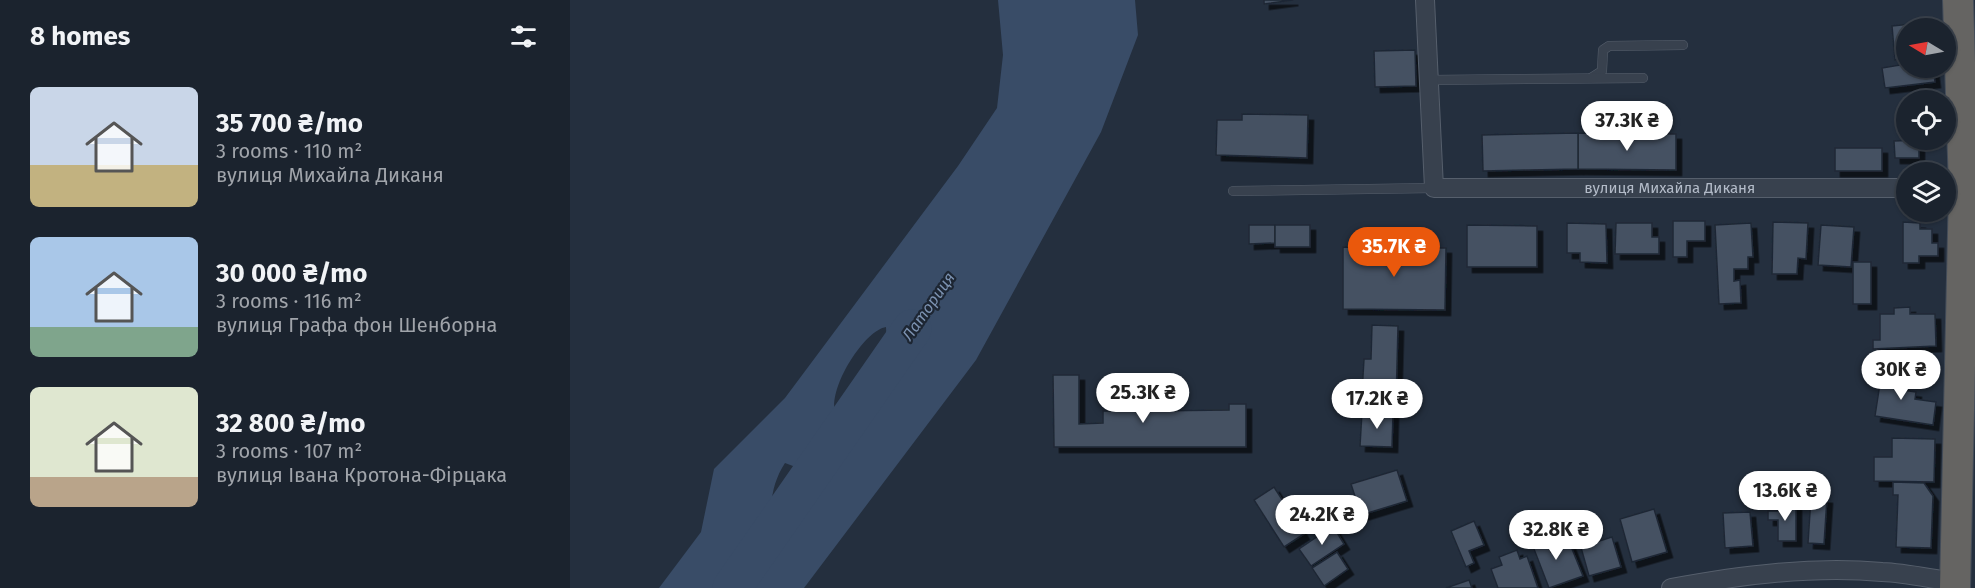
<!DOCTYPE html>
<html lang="en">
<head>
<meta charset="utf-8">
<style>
	body { margin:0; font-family:"Fira Sans",sans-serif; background:#282f3a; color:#f1f3f6; height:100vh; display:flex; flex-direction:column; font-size:22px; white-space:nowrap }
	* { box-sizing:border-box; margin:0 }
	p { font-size:20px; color:#a0a4aa }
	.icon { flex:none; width:33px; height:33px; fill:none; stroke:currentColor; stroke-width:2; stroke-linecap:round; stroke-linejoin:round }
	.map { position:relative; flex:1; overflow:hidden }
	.panel { display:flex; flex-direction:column; background:#1b232e; width:570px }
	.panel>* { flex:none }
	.needle { width:39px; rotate:280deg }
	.tools { position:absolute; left:1326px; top:18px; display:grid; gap:12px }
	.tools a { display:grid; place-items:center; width:60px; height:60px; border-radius:50%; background:#1b232e; box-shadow:0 2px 4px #0004,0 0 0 2px #39404a; font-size:30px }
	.price { position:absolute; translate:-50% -51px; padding:0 14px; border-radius:21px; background:#fff; color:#222; font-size:20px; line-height:39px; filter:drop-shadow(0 2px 3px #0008) }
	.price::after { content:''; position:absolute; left:50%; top:36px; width:18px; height:14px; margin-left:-9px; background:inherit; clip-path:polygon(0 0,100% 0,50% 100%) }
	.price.current { background:#ea580c; color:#fff }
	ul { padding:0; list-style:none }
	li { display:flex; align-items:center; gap:18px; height:150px; padding:0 30px }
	li span { display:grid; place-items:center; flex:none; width:168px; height:120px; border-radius:9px; color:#555 }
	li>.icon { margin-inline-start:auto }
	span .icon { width:72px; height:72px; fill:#fffc; stroke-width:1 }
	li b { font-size:26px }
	h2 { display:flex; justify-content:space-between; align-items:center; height:72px; padding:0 30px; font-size:26px }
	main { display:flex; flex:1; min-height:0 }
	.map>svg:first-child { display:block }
	.water { fill:#394c67; fill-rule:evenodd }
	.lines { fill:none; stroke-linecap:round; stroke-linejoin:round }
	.river { stroke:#394c67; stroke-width:39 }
	.building { fill:#455162; stroke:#1f2835; stroke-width:1.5; filter:url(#shadow) }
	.service-casing { stroke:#565f6c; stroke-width:10 }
	.minor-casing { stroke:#565f6c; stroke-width:20 }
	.trunk-casing { stroke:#434c59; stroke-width:32 }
	.service { stroke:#38414e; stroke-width:9 }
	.minor { stroke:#38414e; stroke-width:18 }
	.trunk { stroke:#656462; stroke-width:30 }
	.labels { text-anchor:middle; stroke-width:4.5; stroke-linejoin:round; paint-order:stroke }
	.street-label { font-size:15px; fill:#b4bcc9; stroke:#1d2633 }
	.water-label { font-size:16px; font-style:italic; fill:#7c92b1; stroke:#1d2633 }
</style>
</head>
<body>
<main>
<section class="panel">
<h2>8 homes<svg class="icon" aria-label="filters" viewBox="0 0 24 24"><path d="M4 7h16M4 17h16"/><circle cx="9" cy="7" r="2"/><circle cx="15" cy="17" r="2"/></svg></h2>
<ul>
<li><span style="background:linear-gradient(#c9d6e8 65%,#c2b280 0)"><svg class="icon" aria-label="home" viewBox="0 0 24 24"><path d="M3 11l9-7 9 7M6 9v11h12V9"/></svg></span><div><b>35 700 ₴/mo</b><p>3 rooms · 110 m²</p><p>вулиця Михайла Диканя</p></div></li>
<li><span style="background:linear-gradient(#a9c7e8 75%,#7fa58c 0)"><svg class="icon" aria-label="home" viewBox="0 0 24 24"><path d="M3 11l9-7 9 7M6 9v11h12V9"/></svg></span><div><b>30 000 ₴/mo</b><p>3 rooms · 116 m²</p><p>вулиця Графа фон Шенборна</p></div></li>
<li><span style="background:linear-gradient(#dfe7d0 75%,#b9a48a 0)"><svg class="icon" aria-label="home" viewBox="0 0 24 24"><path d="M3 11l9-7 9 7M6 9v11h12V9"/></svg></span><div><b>32 800 ₴/mo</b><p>3 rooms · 107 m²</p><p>вулиця Івана Кротона-Фірцака</p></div></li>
</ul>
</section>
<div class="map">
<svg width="1405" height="588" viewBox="0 0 1405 588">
	<defs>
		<filter id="shadow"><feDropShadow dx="5.5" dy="5.5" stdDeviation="0" flood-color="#0009"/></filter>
	</defs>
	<rect width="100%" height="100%" fill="#242f3e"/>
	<path class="water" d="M 428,0 L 565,0 L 568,35 L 531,132 L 406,360 L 234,588 L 89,588 L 131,532 L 144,469 L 215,398 L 388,166 L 427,108 L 433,55 ZM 316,327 C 317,346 316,372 306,389 C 301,399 295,402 293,413 L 282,422 L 269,421 C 250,400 292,331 316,327 ZM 215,463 L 223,466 C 228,483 228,501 223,518 L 215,524 L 203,520 C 199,500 204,480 215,463 Z"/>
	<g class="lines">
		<path class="river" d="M 162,588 L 342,329"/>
	</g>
	<g class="building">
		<path d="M 694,0 L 723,0 L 694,4 Z"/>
		<path d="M 1360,22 L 1361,28 L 1336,28 L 1336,58 L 1325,60 L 1322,26 Z"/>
		<path d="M 845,50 L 846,86 L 805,87 L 804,51 Z"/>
		<path d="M 1336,64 L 1336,68 L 1363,68 L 1365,82 L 1315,88 L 1312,68 Z"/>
		<path d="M 672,114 L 738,115 L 737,158 L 646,155 L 647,120 L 672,120 Z"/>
		<path d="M 1008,133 L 1106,134 L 1106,170 L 1008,169 Z"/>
		<path d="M 1008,133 L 1008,169 L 913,171 L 912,135 Z"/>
		<path d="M 1349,140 L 1349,158 L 1325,158 L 1324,141 Z"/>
		<rect x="1265" y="148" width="47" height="23"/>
		<path d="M 1103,221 L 1135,221 L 1135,241 L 1117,241 L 1117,257 L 1103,257 Z"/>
		<path d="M 1203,222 L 1238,223 L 1236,259 L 1228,258 L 1227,274 L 1202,274 Z"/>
		<path d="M 1333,222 L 1350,223 L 1350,229 L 1362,229 L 1362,243 L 1368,243 L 1368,256 L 1349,256 L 1349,263 L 1333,263 Z"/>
		<path d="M 997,223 L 1036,224 L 1037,263 L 1010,262 L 1010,253 L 997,253 Z"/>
		<path d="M 1046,223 L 1082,223 L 1082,237 L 1089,237 L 1089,254 L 1045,254 Z"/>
		<path d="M 1181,223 L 1183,257 L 1178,257 L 1178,269 L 1164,269 L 1164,281 L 1170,280 L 1171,303 L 1149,304 L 1145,225 Z"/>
		<path d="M 679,225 L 705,225 L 705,243 L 679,244 Z"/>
		<rect x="705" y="225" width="35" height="22"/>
		<path d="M 897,225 L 967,226 L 967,267 L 897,267 Z"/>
		<path d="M 1251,225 L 1284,227 L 1281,267 L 1248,265 Z"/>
		<path d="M 773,247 L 876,248 L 875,310 L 773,309 Z"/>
		<rect x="1283" y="262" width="18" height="42"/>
		<path d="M 1340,307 L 1340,314 L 1365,314 L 1366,346 L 1303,349 L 1303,340 L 1310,340 L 1310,314 L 1324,314 L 1324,308 Z"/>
		<path d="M 802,325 L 828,326 L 826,404 L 795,403 L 795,393 L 792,393 L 794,359 L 801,359 Z"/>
		<path d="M 1313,364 L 1330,366 L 1326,389 L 1346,392 L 1345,399 L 1366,402 L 1363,425 L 1305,416 Z"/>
		<path d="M 483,375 L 509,375 L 509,424 L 533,423 L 533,411 L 554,411 L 554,399 L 578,399 L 578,411 L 659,410 L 659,404 L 676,404 L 676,447 L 484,447 Z"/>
		<path d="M 792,412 L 823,413 L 822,447 L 790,446 Z"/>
		<path d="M 1322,438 L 1365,439 L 1364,482 L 1304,481 L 1304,457 L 1322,457 Z"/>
		<path d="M 827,470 L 837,501 L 791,515 L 781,484 Z"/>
		<path d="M 1323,482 L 1354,483 L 1363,496 L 1361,548 L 1326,547 L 1328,495 L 1323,495 Z"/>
		<path d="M 704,487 L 734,534 L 714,547 L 684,500 Z"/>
		<path d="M 1241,497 L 1257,498 L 1254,544 L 1238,543 Z"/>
		<path d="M 1208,505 L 1226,505 L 1226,541 L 1208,541 L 1208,520 L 1198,520 L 1198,511 L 1208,511 Z"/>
		<path d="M 1084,509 L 1097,552 L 1062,562 L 1050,519 Z"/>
		<path d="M 1180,512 L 1183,546 L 1155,548 L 1153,513 Z"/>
		<path d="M 1019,515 L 1026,542 L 1042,537 L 1051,567 L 1019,576 L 1003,519 Z"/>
		<path d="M 904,521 L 914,545 L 899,551 L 904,563 L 896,567 L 881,531 Z"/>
		<path d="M 763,526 L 774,544 L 741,566 L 729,549 Z"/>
		<path d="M 972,530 L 981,552 L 1000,544 L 1013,576 L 979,588 L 959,536 Z"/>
		<path d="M 947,550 L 950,559 L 957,556 L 968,588 L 928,588 L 921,569 L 932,565 L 929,557 Z"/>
		<path d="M 767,552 L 778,569 L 754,586 L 742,568 Z"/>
		<path d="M 899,580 L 902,588 L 876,588 Z"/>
	</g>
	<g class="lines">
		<defs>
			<g id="service">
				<path d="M 1021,78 L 1032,71 L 1033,50 L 1039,46 L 1113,45"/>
				<path d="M 859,80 L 1073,78"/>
				<path d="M 663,191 L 864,188"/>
			</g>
			<g id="minor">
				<path id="s1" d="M 855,0 L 864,188 L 1336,188"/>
				<path d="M 1101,588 C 1171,575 1242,566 1312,572 C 1337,573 1361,579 1385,582"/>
			</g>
			<path id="trunk" d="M 1385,588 L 1394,188 L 1388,0"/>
		</defs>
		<use href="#service" class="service-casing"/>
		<use href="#minor" class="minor-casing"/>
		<use href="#trunk" class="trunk-casing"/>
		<use href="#service" class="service"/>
		<use href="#minor" class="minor"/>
		<use href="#trunk" class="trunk"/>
	</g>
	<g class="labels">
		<g class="street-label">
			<text dy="5" stroke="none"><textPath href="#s1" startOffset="424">вулиця Михайла Диканя</textPath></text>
		</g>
		<g class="water-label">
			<text transform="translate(358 306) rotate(-55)" y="6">Латориця</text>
		</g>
	</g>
</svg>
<div class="tools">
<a><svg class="needle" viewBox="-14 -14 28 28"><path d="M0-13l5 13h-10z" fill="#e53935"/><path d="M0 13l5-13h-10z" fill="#a0a4aa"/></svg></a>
<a><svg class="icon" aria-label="locate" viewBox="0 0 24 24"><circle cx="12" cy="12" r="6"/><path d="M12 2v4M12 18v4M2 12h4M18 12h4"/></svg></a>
<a><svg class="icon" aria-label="layers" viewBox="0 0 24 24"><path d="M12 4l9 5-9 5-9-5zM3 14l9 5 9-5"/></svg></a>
</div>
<b class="price" style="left:1057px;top:152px">37.3K ₴</b>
<b class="price current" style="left:824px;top:278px">35.7K ₴</b>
<b class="price" style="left:1331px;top:401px">30K ₴</b>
<b class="price" style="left:573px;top:424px">25.3K ₴</b>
<b class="price" style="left:807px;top:430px">17.2K ₴</b>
<b class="price" style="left:1215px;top:522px">13.6K ₴</b>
<b class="price" style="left:752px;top:546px">24.2K ₴</b>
<b class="price" style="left:986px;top:561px">32.8K ₴</b>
</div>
</main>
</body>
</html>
